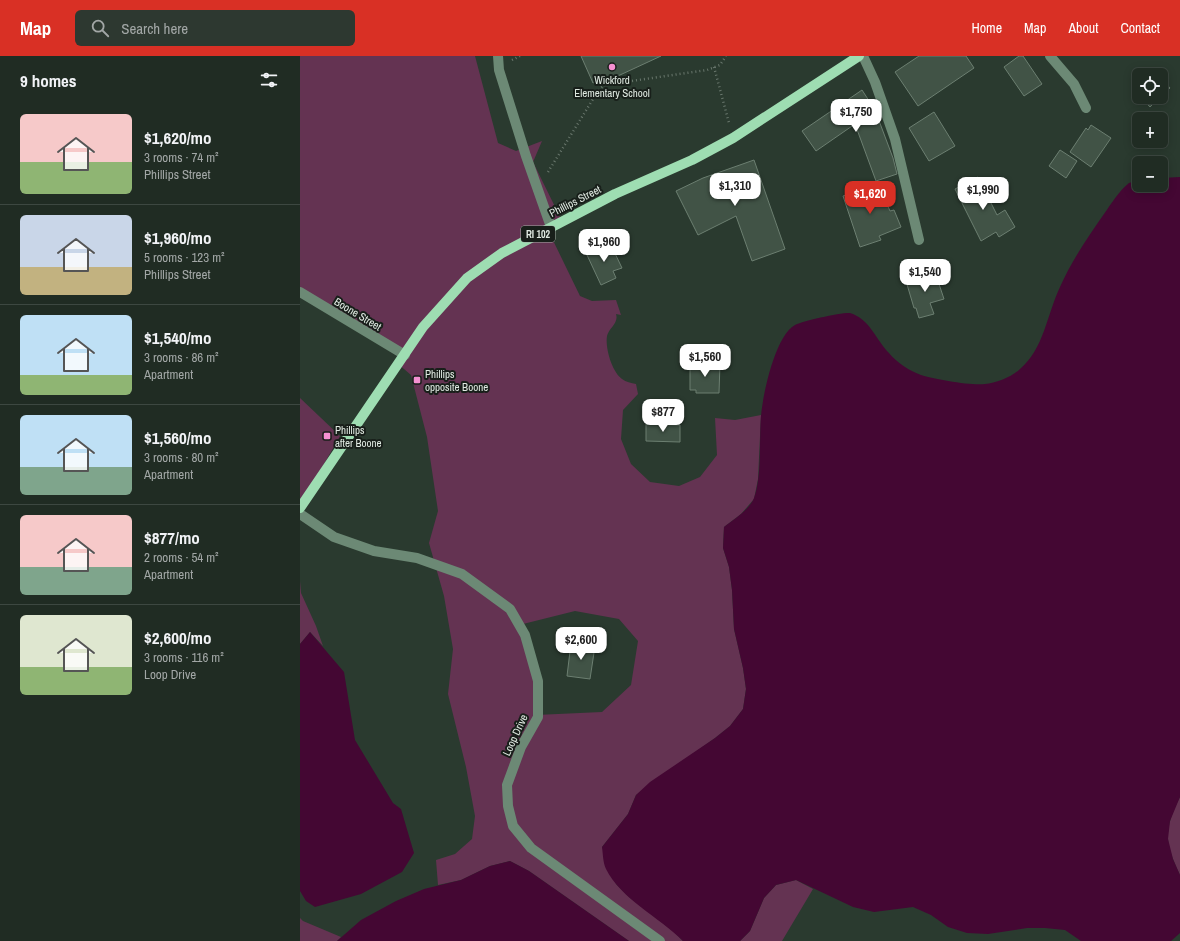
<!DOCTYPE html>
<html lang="en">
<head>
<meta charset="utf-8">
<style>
	body { margin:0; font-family:"Archivo Narrow",sans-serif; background:#2d3830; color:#f1f3f6; height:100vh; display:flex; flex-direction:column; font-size:15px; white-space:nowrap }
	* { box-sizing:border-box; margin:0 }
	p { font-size:13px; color:#a2a7a6 }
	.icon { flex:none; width:22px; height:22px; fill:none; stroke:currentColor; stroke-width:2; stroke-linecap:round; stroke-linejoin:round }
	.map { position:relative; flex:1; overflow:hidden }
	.sheet { display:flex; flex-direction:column; background:#202c23; width:300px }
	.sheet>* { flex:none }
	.tools { position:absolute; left:832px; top:12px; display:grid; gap:8px }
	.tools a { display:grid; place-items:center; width:36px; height:36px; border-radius:6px; background:#202c23; box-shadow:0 2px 10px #0003,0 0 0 1px #3d4841; font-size:20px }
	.price { position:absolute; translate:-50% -34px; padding:0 9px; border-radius:8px; background:#fff; color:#222; font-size:13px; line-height:26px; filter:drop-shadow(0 1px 2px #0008) }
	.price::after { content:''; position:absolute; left:50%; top:24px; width:12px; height:9px; margin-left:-6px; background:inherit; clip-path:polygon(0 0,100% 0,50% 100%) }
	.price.current { background:#d93025; color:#fff }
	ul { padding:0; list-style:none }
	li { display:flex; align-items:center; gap:12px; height:100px; padding:0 20px }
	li+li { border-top:1px solid #3d4841 }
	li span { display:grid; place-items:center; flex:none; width:112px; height:80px; border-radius:6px; color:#555 }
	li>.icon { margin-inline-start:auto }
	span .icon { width:48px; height:48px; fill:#fffc; stroke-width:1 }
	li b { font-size:17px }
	h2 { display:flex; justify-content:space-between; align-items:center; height:48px; padding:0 20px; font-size:17px }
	header { display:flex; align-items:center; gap:24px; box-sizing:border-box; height:56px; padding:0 20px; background:#d93025; color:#fff }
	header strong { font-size:19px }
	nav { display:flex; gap:22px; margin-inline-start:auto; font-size:14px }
	.search { width:280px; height:36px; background:#2d3830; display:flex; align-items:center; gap:10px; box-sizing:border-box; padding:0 14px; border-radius:6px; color:#a2a7a6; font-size:15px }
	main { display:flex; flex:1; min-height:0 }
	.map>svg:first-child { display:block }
	.green { fill:#643352; fill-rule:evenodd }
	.water { fill:#440733 }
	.building { fill:#415346; stroke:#6c7f71 }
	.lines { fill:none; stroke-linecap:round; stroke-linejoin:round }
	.path { stroke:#69776d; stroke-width:2.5; stroke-dasharray:1 3; stroke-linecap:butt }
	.minor { stroke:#6c8975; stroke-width:10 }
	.major { stroke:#9eddb2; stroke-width:10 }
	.poi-dot { fill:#f590d1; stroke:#181f1a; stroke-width:1.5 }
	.labels { text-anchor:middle; stroke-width:4; stroke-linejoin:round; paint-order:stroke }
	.shield { fill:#181f1a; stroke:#a4ada6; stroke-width:1 }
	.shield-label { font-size:10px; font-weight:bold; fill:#e0eae2 }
	.poi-label { font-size:11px; fill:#e0eae2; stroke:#181f1a; text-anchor:start }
	.street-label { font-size:11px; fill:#e0eae2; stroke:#181f1a }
</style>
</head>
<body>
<header>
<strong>Map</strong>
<div class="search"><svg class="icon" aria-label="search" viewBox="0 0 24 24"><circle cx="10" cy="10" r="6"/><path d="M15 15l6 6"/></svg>Search here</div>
<nav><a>Home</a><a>Map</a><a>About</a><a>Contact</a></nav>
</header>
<main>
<section class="sheet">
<h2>9 homes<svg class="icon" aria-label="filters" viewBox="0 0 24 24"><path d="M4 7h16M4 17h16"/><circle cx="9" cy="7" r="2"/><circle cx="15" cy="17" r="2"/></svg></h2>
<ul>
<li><span style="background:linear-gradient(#f6c9c9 60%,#8fb573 0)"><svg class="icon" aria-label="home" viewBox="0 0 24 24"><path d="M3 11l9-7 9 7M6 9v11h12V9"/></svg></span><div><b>$1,620/mo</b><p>3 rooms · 74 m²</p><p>Phillips Street</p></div></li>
<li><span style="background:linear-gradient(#c9d6e8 65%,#c2b280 0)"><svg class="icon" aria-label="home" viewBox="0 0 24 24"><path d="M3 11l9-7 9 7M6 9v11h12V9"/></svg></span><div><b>$1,960/mo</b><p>5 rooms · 123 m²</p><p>Phillips Street</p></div></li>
<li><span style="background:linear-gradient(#bfe0f5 75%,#8fb573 0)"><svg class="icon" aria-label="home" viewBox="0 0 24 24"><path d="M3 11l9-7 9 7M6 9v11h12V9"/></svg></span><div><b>$1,540/mo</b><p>3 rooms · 86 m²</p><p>Apartment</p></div></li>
<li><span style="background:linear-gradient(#bfe0f5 65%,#7fa58c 0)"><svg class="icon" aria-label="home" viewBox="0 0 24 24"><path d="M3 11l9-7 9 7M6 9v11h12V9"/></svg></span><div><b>$1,560/mo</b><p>3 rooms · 80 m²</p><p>Apartment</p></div></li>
<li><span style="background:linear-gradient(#f6c9c9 65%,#7fa58c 0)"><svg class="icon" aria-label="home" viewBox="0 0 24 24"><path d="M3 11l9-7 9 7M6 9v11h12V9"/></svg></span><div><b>$877/mo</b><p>2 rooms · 54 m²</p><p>Apartment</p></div></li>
<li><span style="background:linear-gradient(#dfe7d0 65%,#8fb573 0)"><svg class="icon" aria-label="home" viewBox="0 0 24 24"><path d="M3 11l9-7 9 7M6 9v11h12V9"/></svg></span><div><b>$2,600/mo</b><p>3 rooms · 116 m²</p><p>Loop Drive</p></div></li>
</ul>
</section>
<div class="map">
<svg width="880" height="885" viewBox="0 0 880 885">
	<rect width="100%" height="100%" fill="#2a3a2f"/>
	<g class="green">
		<path d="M 0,0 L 175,0 L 198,87 L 216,95 L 242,85 L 233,106 L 261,163 L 247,172 L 280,240 L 292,245 L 316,244 L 321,259 L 316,258 C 319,267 309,272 307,280 C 305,292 312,316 322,323 C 326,326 331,327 336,328 L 338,338 L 323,354 L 321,383 L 331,408 L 350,426 L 379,430 L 400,421 L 417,399 L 415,362 L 435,364 L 461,359 L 458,423 L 454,443 L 441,458 L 424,471 L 423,492 L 429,511 L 432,534 L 434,573 L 443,612 L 446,633 L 443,653 L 430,670 L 415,682 L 336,739 L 328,758 L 302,791 L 316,828 L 329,841 L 373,875 L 383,885 L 329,885 L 229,815 L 210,805 L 190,810 L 161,824 L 138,829 L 136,804 L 155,798 L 172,783 L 175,760 L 166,711 L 148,638 L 153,593 L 144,540 L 129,487 L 138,455 L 127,381 L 111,319 L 97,307 L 102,297 L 0,241 ZM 275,555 L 319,563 L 338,585 L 331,629 L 302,656 L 236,659 L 236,622 L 219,569 Z"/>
		<path d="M 0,342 L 40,380 L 0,450 Z"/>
		<path d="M 0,525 L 1,537 L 16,570 L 23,590 L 10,576 L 0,588 Z"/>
		<path d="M 880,741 L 880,819 C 875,808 869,795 868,783 C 867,769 874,752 880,741 Z"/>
		<path d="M 496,824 L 513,833 L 482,885 L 440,885 L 450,875 L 464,842 L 476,829 Z"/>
		<path d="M 0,862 L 3,865 L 41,881 L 37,885 L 0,885 Z"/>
	</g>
	<g class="water">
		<path d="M 880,121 L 880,741 L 870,765 L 868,783 L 873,803 L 880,819 L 880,877 L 871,885 L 781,885 L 765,874 L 745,872 L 727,872 L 688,878 L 667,877 L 648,871 L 631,859 L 613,851 L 574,856 L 553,851 L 496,824 L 476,829 L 464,842 L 450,875 L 440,885 L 383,885 C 359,861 321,843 306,813 C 303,807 303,798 302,791 L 328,758 L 336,739 L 350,726 L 415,682 L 430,670 L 443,653 L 446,633 L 443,612 L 434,573 L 432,534 L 429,511 L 423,492 L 424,471 C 433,464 450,453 454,442 C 462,420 459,384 461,360 C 463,338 475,280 495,269 C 502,265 543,256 550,257 C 570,263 576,284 589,297 C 597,307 610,315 621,319 C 634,323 672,330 685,328 C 696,327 712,321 720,313 C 744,293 747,258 760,231 C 772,204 788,181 804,158 C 811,148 819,135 829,127 C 832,126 836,125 839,124 L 839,129 L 861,129 L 861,122 Z"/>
		<path d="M 10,576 L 44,616 L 55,684 L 93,747 L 101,753 L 114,797 L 102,816 L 61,838 L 15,851 L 6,845 L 0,835 L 0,588 Z"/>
		<path d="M 210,805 L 229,815 L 329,885 L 37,885 L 61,864 L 96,845 L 124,833 L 161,824 L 190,810 Z"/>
	</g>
	<g class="building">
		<path d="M 281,0 L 361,0 L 307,25 L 306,21 L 293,27 Z"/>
		<path d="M 619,0 L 666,0 L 674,12 L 618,50 L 595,16 Z"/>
		<path d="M 719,0 L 723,0 L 742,28 L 724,40 L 704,11 Z"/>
		<path d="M 861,22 L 870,32 L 861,40 Z"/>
		<path d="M 562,34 L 575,54 L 593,102 L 597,118 L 576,125 L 555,68 L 516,95 L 502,75 Z"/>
		<path d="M 841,41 L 860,41 L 850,51 Z"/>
		<path d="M 634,56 L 655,90 L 629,105 L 609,72 Z"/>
		<path d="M 791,69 L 811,82 L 791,111 L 770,96 L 786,72 L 788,74 Z"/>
		<path d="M 760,94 L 777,105 L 766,122 L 749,110 Z"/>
		<path d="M 454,104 L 485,193 L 452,205 L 436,160 L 398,179 L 376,135 L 403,122 Z"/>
		<path d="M 678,121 L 697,159 L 705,154 L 715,171 L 699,181 L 696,176 L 681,185 L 655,133 Z"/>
		<path d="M 578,128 L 590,155 L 594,154 L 601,171 L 579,180 L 581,184 L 560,191 L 543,140 Z"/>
		<path d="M 304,187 L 305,190 L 310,187 L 322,212 L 313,215 L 316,222 L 301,229 L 287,199 L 290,197 L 289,194 Z"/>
		<path d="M 635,216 L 644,243 L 630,247 L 634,258 L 619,262 L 616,252 L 614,252 L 606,225 Z"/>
		<path d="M 396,306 L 420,307 L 419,337 L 396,337 L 396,334 L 390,334 L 390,310 L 396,310 Z"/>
		<path d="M 346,368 L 380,369 L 380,386 L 346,385 Z"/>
		<path d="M 271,587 L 295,590 L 290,623 L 267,620 Z"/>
	</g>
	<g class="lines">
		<g class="path">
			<path d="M 212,4 L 220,0"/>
			<path d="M 414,11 L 429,67"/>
			<path d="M 301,23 L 304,29"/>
			<path d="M 248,116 L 298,35 L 304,29 L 407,14 L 420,9 L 426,0"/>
		</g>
		<g class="minor">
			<path d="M 198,0 L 199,14 L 226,100 L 251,171"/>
			<path d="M 563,0 L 575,26 L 595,83 L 619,184"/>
			<path d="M 750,0 L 774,28 L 786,52"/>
			<path d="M 0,236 L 105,299"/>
			<path d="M 0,458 L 34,481 L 74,495 L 117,502 L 162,518 L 210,553 L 225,579 L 238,625 L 238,661 L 221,691 L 207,729 L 208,750 L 213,770 L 231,792 L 360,885"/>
		</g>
		<path class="major" d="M 0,452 L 123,271 L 167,222 L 202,197 L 315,138 L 392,104 L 433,82 L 559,0"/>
	</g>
	<g class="poi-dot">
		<circle cx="312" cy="11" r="4"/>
		<rect x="113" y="320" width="8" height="8" rx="2"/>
		<rect x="23" y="376" width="8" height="8" rx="2"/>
	</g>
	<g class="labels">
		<rect class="shield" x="221" y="170" width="34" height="16" rx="3"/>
		<g class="shield-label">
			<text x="238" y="182">RI 102</text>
		</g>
		<g class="poi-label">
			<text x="312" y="28" text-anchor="middle">Wickford<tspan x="312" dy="13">Elementary School</tspan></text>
			<text x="125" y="322">Phillips<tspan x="125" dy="13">opposite Boone</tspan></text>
			<text x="35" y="378">Phillips<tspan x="35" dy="13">after Boone</tspan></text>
		</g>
		<g class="street-label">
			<text transform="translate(275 145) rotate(-27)" y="4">Phillips Street</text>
			<text transform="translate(58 258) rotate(31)" y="4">Boone Street</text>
			<text transform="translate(215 679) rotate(-65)" y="4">Loop Drive</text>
		</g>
	</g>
</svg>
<div class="tools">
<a><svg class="icon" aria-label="locate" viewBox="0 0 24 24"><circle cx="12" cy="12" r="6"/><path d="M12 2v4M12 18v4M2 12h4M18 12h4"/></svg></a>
<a>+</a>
<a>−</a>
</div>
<b class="price" style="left:556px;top:77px">$1,750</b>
<b class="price" style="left:435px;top:151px">$1,310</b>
<b class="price" style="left:683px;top:155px">$1,990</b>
<b class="price current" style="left:570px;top:159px">$1,620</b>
<b class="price" style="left:304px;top:207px">$1,960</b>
<b class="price" style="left:625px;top:237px">$1,540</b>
<b class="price" style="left:405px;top:322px">$1,560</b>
<b class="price" style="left:363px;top:377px">$877</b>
<b class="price" style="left:281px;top:605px">$2,600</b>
</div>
</main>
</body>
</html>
